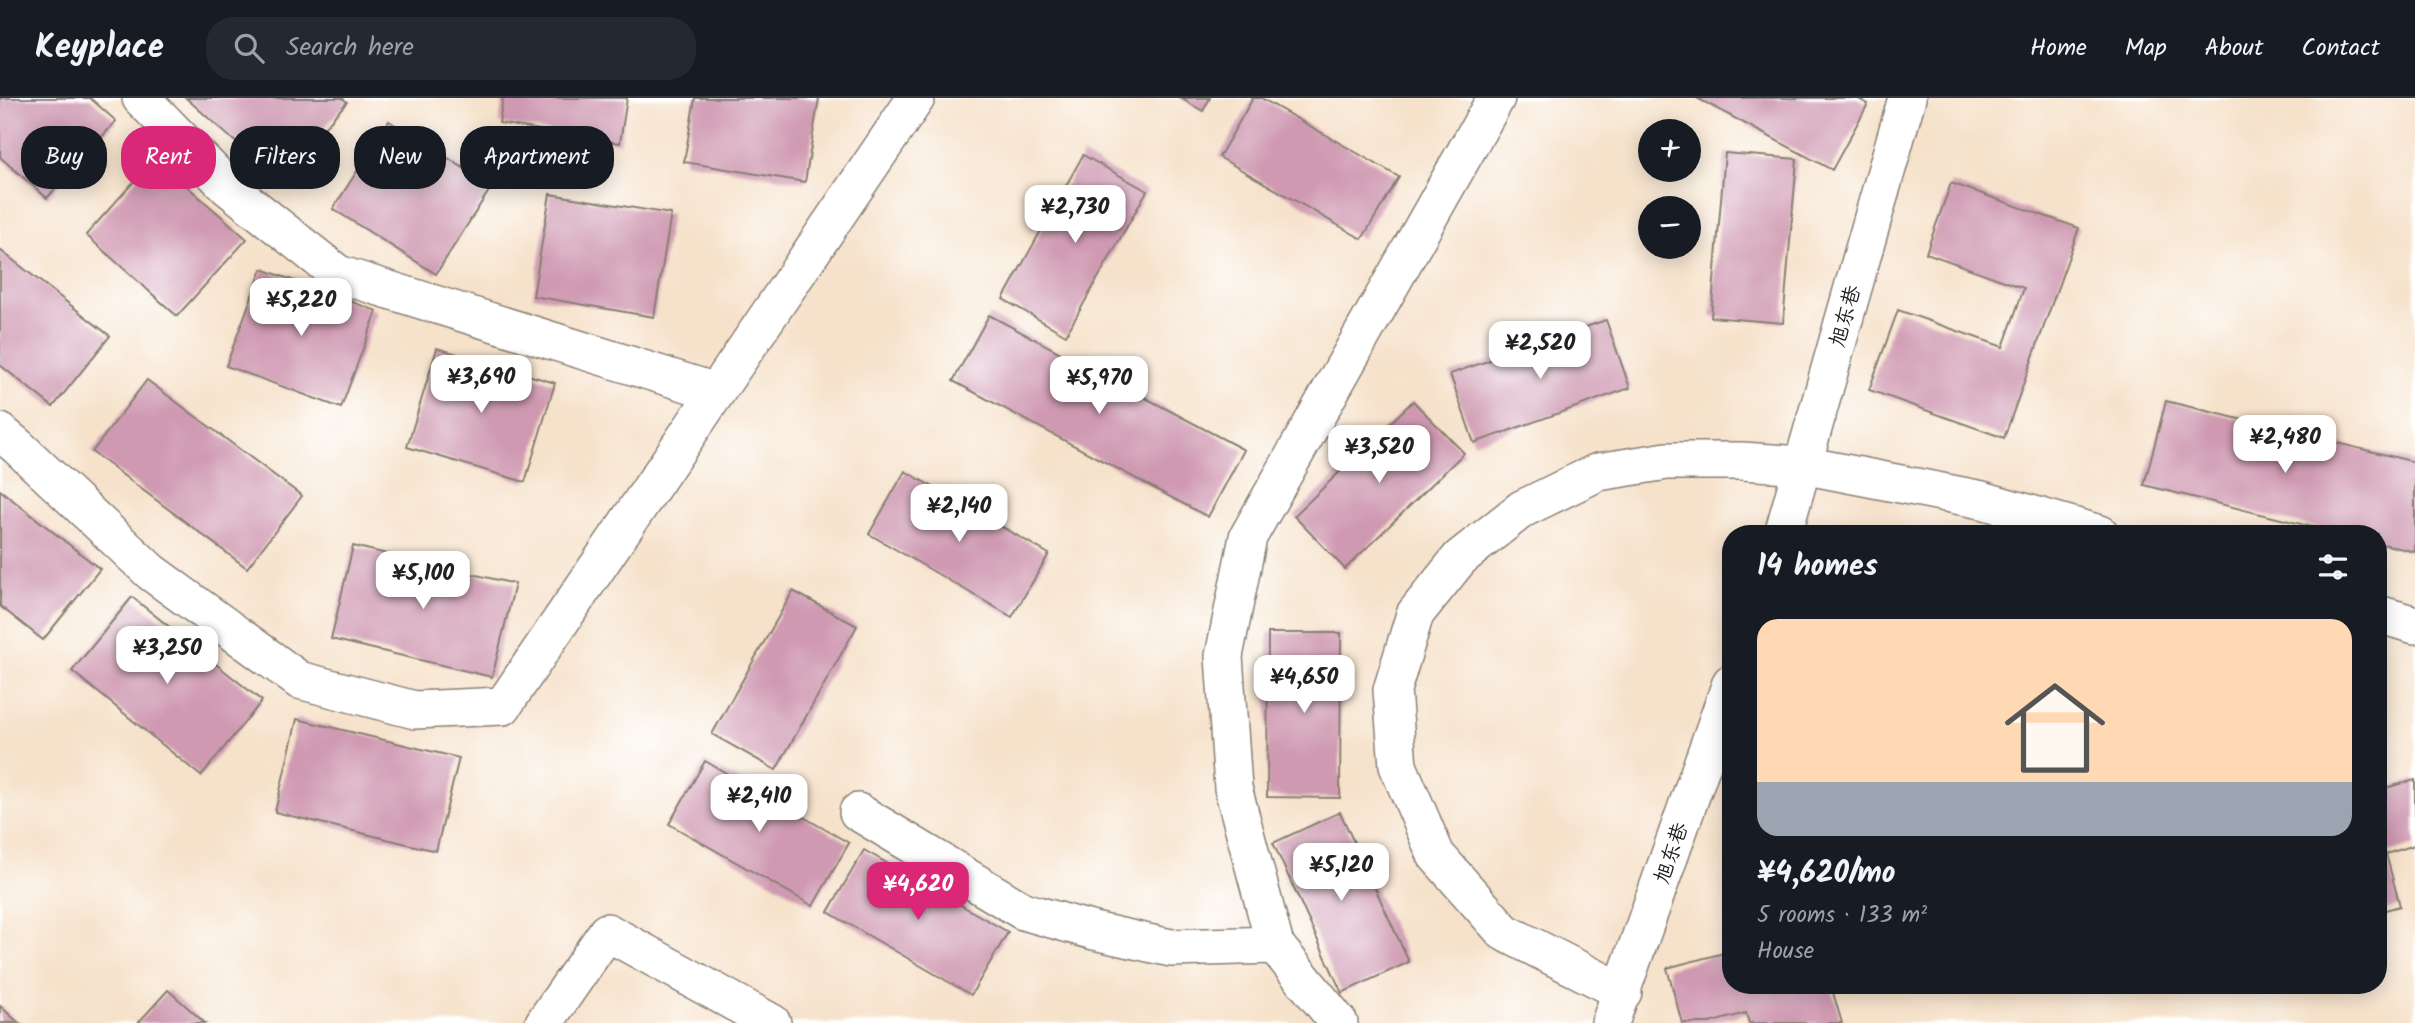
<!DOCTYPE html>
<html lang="en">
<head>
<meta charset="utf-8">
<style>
	body { margin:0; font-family:Kalam,"LXGW WenKai TC",sans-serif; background:#242831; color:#f1f3f6; height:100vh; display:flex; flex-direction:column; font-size:26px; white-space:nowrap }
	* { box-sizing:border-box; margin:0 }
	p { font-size:23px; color:#9ea1a6 }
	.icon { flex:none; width:38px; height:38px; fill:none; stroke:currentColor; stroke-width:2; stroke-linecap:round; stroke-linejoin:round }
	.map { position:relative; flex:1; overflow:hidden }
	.panel { position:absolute; left:1722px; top:427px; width:665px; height:469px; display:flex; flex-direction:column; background:#171b24; border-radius:28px; box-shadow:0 4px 18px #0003 }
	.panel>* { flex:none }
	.guide { position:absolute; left:21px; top:28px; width:665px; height:63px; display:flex; gap:14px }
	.buttons { position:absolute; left:1638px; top:21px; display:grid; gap:14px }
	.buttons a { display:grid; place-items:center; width:63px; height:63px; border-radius:50%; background:#171b24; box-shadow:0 4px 18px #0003; font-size:35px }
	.price { position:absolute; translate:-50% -60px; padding:0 16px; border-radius:14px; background:#fff; color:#222; font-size:23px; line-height:46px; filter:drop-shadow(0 2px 4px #0008) }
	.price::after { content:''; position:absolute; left:50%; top:42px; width:21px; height:16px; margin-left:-10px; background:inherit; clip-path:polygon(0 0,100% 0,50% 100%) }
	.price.on { background:#db2777; color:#fff }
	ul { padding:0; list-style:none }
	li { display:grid; align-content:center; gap:14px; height:371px; padding:0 35px }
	li span { display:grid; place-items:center; height:217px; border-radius:21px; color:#555 }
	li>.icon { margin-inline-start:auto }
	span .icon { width:126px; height:126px; fill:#fffc; stroke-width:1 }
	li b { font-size:30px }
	h2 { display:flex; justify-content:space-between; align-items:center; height:84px; padding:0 35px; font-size:30px }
	.chip { padding:0 24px; border-radius:28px; background:#171b24; box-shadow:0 4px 18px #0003; font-size:24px; line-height:63px }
	.chip.on { background:#db2777; color:#fff }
	header { display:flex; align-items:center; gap:42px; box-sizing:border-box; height:98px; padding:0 35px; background:#171b24; border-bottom:2px solid #363941 }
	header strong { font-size:33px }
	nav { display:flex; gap:38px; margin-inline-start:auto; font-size:24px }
	.search { width:490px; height:63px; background:#242831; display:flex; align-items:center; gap:18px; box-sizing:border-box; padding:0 24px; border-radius:28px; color:#9ea1a6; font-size:26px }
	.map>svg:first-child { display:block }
	.building { fill:#cf99b1 }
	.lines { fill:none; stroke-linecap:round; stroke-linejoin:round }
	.minor-casing { stroke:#897f74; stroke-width:40 }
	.minor { stroke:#fff; stroke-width:37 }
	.labels { text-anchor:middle; stroke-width:5; stroke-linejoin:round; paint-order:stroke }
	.street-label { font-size:21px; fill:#1c1c1c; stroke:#fff }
</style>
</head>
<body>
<header>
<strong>Keyplace</strong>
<div class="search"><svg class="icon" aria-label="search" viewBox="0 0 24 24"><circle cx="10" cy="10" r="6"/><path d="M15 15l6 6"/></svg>Search here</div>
<nav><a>Home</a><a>Map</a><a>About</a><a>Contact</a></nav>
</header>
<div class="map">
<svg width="2415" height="925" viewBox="0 0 2415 925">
	<rect width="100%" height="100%" fill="#fff"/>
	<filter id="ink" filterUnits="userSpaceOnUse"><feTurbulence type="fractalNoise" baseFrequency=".0143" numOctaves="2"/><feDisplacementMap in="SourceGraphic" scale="14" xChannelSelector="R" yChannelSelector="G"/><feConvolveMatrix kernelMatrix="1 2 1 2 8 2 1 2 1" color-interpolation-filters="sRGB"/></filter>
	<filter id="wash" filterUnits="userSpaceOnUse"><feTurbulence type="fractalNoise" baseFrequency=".00686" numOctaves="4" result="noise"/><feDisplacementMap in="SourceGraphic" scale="28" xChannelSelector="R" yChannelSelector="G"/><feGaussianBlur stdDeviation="1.57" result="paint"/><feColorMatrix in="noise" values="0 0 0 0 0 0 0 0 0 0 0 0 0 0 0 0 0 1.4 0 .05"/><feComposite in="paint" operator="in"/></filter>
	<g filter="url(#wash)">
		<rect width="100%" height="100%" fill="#f6e2cb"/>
		<g id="blocks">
			<g class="building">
				<path d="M 0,0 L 90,0 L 116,23 L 47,100 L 0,59 Z"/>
				<path d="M 186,0 L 342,0 L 347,4 L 278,82 Z"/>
				<path d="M 503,0 L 627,0 L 620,45 L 499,25 Z"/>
				<path d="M 695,0 L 819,0 L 805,84 L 684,64 Z"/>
				<path d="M 1180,0 L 1210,0 L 1203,13 Z"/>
				<path d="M 1253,0 L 1261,0 L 1399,79 L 1362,141 L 1219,59 Z"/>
				<path d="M 1697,0 L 1857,0 L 1868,6 L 1832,72 Z"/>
				<path d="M 389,23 L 492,88 L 436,176 L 333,111 Z"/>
				<path d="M 1725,55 L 1797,61 L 1783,225 L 1711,219 Z"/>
				<path d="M 1083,57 L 1147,93 L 1066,237 L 1003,201 Z"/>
				<path d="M 155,60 L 247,141 L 177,218 L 86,137 Z"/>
				<path d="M 1951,85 L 2079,130 L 2004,340 L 1869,292 L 1898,212 L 2003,249 L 2024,190 L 1926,155 Z"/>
				<path d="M 550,96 L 671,116 L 654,219 L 533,198 Z"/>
				<path d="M 0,152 L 110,238 L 53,309 L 0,267 Z"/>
				<path d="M 262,171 L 377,213 L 341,310 L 226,268 Z"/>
				<path d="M 989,217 L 1244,352 L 1208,419 L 953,283 Z"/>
				<path d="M 1606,222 L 1630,290 L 1474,345 L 1450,276 Z"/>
				<path d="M 437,250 L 555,285 L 525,384 L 407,349 Z"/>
				<path d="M 147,282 L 302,398 L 247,470 L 92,354 Z"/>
				<path d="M 1413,303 L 1464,355 L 1345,471 L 1294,418 Z"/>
				<path d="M 2166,303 L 2415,364 L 2415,454 L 2378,445 L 2378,436 L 2341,436 L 2144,387 Z"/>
				<path d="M 905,373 L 1049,456 L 1012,519 L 869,436 Z"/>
				<path d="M 0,392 L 100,471 L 43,542 L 0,508 Z"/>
				<path d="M 353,448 L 515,486 L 492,579 L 331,541 Z"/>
				<path d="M 793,493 L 857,528 L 776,672 L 712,636 Z"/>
				<path d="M 132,499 L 262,603 L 201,678 L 72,573 Z"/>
				<path d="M 1268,535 L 1341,535 L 1340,700 L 1267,699 Z"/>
				<path d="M 297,621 L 459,660 L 436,753 L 275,714 Z"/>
				<path d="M 705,663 L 849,745 L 813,808 L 669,726 Z"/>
				<path d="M 2415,682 L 2415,747 L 2386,756 L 2400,808 L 2378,814 L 2378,692 Z"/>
				<path d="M 1340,714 L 1409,864 L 1342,895 L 1273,745 Z"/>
				<path d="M 864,752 L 1008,834 L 971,897 L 828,814 Z"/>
				<path d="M 1731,853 L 1731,887 L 1841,887 L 1832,891 L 1842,925 L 1749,925 L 1746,915 L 1709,925 L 1682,925 L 1667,870 Z"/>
				<path d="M 168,892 L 205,925 L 138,925 Z"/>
				<path d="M 0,908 L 19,925 L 0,925 Z"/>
			</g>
		</g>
	</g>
	<g filter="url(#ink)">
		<use href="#blocks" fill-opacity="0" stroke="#897f74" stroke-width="2"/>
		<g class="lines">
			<defs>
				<g id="minor">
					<path d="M 141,0 L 228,89 L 338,176 L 716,294"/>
					<path d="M 0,334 L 17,348 L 151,474 L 299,582 L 415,612 L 503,608 L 916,0"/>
					<path d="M 1783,436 L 1907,0"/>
					<path d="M 2378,516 L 2415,527"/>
					<path d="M 858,714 L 1023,813 L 1094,833 L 1171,850 L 1275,847"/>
					<path d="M 1623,894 L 1504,834 L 1436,757 L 1398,668 L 1392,592 L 1415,516 L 1460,460 L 1522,411 L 1598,374 L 1667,363 L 1742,363 L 1803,367 L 1982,402 L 2100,436"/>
					<path d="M 544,925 L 607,834 L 772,925"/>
					<path d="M 1339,925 L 1275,847 L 1233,690 L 1224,558 L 1248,439 L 1496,0"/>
					<path d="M 1610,925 L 1731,585"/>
				</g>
			</defs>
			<use href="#minor" class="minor-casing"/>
			<use href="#minor" class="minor"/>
		</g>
	</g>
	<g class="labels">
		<g class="street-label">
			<text transform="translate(1845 218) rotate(-74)" y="7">旭东巷</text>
			<text transform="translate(1671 755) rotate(-71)" y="7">旭东巷</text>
		</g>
	</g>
</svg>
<div class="buttons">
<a>+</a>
<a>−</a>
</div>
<b class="price" style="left:1075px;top:147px">¥2,730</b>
<b class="price" style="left:301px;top:240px">¥5,220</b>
<b class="price" style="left:1540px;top:283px">¥2,520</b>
<b class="price" style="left:481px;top:317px">¥3,690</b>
<b class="price" style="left:1099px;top:318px">¥5,970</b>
<b class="price" style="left:2285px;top:377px">¥2,480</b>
<b class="price" style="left:1379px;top:387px">¥3,520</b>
<b class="price" style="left:959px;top:446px">¥2,140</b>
<b class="price" style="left:423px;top:513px">¥5,100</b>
<b class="price" style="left:167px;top:588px">¥3,250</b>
<b class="price" style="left:1304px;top:617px">¥4,650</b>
<b class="price" style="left:759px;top:736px">¥2,410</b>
<b class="price" style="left:1341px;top:805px">¥5,120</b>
<b class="price on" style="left:918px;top:824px">¥4,620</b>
<div class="guide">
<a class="chip">Buy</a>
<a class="chip on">Rent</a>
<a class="chip">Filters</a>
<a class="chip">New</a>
<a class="chip">Apartment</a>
</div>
<section class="panel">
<h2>14 homes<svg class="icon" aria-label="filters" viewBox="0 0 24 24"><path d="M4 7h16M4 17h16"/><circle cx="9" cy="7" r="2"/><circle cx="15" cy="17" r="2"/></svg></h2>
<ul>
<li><span style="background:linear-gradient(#ffd9b3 75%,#9aa5b1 0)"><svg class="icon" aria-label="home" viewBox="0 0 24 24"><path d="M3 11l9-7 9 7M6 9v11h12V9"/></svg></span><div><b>¥4,620/mo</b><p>5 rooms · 133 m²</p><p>House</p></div></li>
</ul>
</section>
</div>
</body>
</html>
